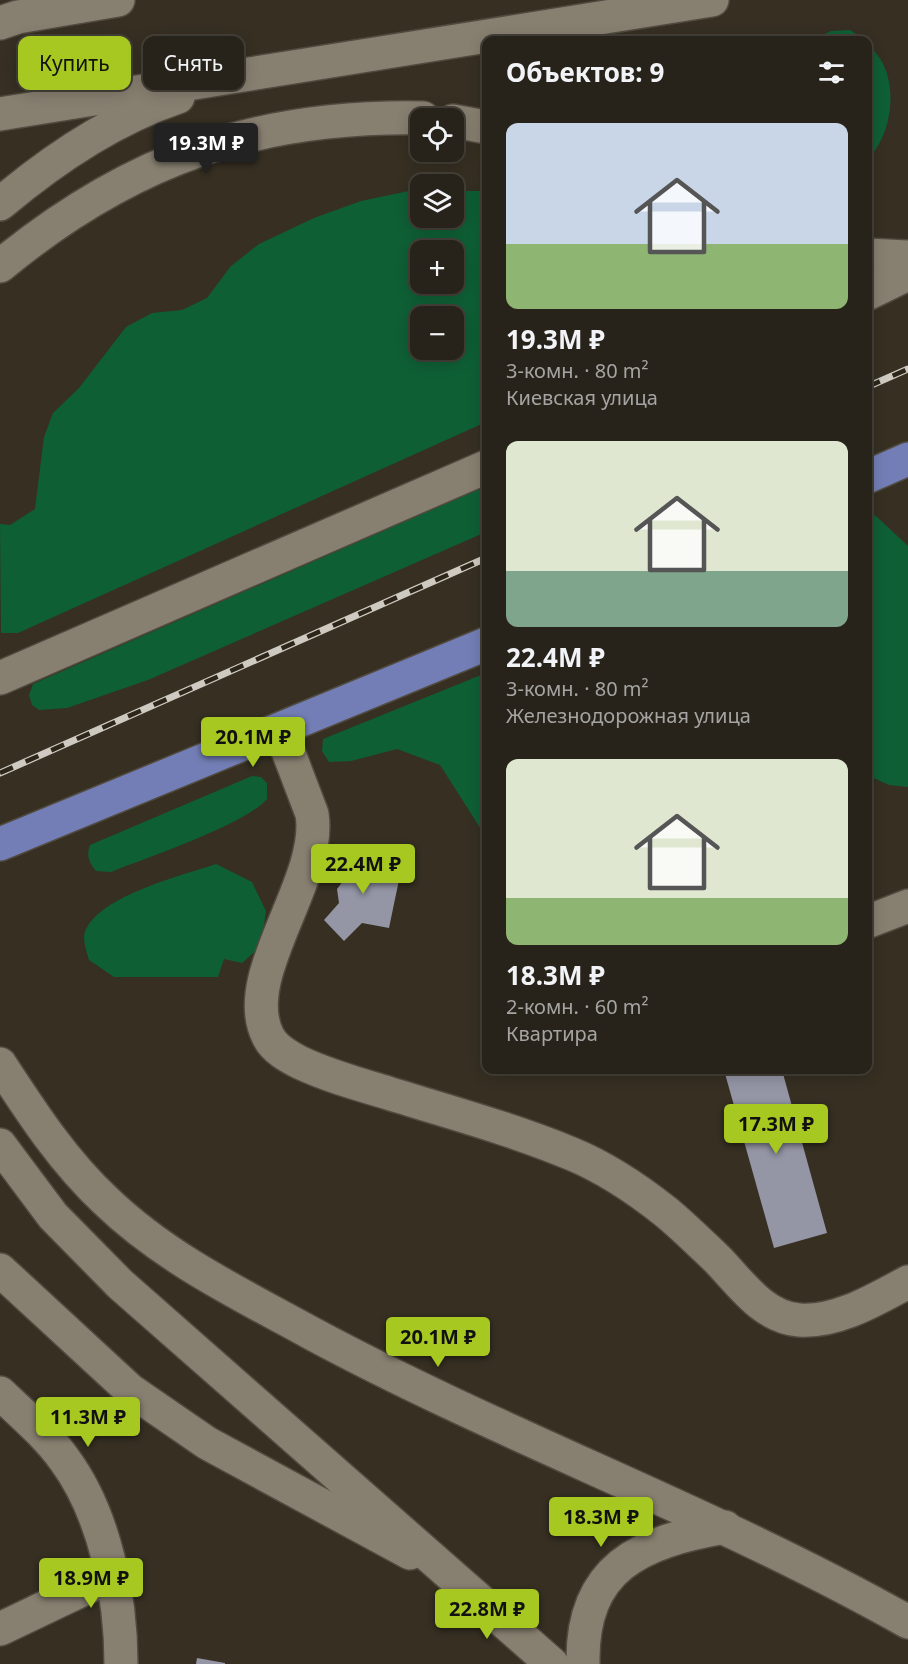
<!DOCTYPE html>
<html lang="ru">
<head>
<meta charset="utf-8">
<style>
	body { margin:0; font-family:"Noto Sans",sans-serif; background:#342f27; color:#f1f3f6; height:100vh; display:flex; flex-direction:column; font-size:22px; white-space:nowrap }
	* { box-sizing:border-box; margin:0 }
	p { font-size:20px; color:#a5a4a2 }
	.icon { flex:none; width:33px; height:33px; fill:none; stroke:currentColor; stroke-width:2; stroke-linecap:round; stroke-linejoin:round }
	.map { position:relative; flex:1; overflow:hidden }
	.drawer { position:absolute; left:482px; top:36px; width:390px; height:1038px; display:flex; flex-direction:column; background:#28231a; border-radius:12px; box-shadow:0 3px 15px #0003,0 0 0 2px #444039 }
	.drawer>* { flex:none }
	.hud { position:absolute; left:18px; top:36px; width:374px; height:54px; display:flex; gap:12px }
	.fabs { position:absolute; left:410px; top:108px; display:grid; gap:12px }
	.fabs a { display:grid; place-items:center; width:54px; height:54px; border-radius:12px; background:#28231a; box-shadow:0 3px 15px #0003,0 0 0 2px #444039; font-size:30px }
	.price { position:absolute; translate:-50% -51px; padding:0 14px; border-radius:6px; background:#a7c820; color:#111; font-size:20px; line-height:39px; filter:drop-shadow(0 2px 3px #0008) }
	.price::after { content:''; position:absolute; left:50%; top:36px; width:18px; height:14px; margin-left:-9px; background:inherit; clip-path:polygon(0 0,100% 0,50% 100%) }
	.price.active { background:#222; color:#fff }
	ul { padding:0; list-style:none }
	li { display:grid; align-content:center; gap:12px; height:318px; padding:0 24px }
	li span { display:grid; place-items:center; height:186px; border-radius:12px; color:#555 }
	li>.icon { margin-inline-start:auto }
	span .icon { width:108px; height:108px; fill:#fffc; stroke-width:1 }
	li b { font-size:26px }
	h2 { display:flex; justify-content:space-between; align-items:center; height:72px; padding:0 24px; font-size:26px }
	.pill { padding:0 21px; border-radius:12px; background:#28231a; box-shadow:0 3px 15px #0003,0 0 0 2px #444039; font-size:21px; line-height:54px }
	.pill.active { background:#a7c820; color:#111 }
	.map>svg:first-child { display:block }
	.green { fill:#0f5f35; fill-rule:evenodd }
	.building { fill:#9495a5 }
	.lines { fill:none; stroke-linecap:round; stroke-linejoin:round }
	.minor-casing { stroke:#504a3f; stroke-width:36 }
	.major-casing { stroke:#504a3f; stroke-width:36 }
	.minor { stroke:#877f70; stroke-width:33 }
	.major { stroke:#727eb5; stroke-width:33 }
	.rail-casing { stroke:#cfcac1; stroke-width:7 }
	.rail { stroke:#2c2519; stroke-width:4.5; stroke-dasharray:14; stroke-linecap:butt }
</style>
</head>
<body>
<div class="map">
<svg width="908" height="1664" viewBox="0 0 908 1664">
	<rect width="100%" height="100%" fill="#362f22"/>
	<g class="green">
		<path d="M 850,30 L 865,40 L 812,40 L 831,31 Z"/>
		<path d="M 867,43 C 873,50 881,58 884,66 C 897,94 890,138 867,160 Z"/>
		<path d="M 409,191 L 420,191 L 420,218 L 453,218 L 453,191 L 486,191 L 486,422 L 18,633 L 1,633 L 0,524 L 10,525 L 35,509 L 44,437 L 53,413 L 79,388 L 126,327 L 152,313 L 182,310 L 207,298 L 231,266 L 259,244 L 314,218 L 361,201 ZM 420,250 L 453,250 L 453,284 L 420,284 ZM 453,316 L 453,350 L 420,350 L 420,316 Z"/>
		<path d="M 486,486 L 486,532 L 148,680 L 67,708 L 39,710 L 32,705 L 29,695 L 33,684 Z"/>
		<path d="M 867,513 L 876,516 L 908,546 L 908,787 L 889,785 L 867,775 Z"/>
		<path d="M 486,673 L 486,837 L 440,765 L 397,749 L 351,761 L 329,762 L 322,751 L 323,739 Z"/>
		<path d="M 252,776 L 261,777 L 267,783 L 267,799 C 245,825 146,858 111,872 L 96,871 C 89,862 86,856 90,845 Z"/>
		<path d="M 216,864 L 252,882 L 266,911 L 261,946 L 242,963 L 224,959 L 218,977 L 114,977 L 89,960 C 87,953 84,944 84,937 C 89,898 184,875 216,864 Z"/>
	</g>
	<g class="building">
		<path d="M 366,846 L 374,870 L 400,875 L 389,928 L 362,923 L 344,941 L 324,920 L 339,903 L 337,889 L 346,877 L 339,855 Z"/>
		<path d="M 724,1070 L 782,1070 L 827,1233 L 774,1248 Z"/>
		<path d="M 197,1658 L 225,1663 L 225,1664 L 196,1664 Z"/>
	</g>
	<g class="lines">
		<defs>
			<g id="minor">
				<path d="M 0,23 L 18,17 L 118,0"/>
				<path d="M 0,114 L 712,0"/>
				<path d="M 453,121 L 486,127"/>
				<path d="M 0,204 C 52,160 113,119 178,97"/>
				<path d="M 867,255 L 908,257"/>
				<path d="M 0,266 C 130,159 256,115 423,118"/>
				<path d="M 867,294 L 908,274"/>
				<path d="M 0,678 L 486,467"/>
				<path d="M 280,730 L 312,814 C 323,881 237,976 268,1036 C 274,1049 289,1057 301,1063 C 329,1076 358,1084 388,1093 C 449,1112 512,1129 572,1154 C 606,1168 637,1189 666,1212 C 683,1226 700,1243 716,1258 C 740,1282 762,1317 799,1320 C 837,1323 876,1299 908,1282"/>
				<path d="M 867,922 L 908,906"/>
				<path d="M 0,1064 C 32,1113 63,1161 106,1201 C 165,1258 240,1294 311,1333 C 506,1438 715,1513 908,1622"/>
				<path d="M 0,1145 L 53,1216 L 120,1284 L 552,1664"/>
				<path d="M 0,1270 L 130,1390 L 207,1443 L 410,1553"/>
				<path d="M 0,1393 C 22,1414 47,1435 64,1459 C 105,1514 121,1597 121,1664"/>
				<path d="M 0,1629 L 111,1576"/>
				<path d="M 583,1664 C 581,1567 640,1542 725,1527"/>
			</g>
			<g id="major">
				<path d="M 867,477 L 908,459"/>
				<path d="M 0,844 L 486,644"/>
			</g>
		</defs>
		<use href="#minor" class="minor-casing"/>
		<use href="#major" class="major-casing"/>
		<use href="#minor" class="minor"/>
		<use href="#major" class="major"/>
		<defs>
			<g id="rail">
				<path d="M 867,387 L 908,369"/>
				<path d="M 0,773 L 486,558"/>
			</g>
		</defs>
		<use href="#rail" class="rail-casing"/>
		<use href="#rail" class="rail"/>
	</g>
</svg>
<div class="fabs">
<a><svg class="icon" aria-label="locate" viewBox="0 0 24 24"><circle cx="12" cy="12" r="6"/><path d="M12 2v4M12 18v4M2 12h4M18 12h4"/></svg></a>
<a><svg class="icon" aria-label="layers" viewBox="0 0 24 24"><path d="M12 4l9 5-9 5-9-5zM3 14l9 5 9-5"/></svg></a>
<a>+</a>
<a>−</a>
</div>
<b class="price active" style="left:206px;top:174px">19.3M ₽</b>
<b class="price" style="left:253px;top:768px">20.1M ₽</b>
<b class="price" style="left:363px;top:895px">22.4M ₽</b>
<b class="price" style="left:776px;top:1155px">17.3M ₽</b>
<b class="price" style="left:438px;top:1368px">20.1M ₽</b>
<b class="price" style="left:88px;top:1448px">11.3M ₽</b>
<b class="price" style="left:601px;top:1548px">18.3M ₽</b>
<b class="price" style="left:91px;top:1609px">18.9M ₽</b>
<b class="price" style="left:487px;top:1640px">22.8M ₽</b>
<div class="hud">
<a class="pill active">Купить</a>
<a class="pill">Снять</a>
</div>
<section class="drawer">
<h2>Объектов: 9<svg class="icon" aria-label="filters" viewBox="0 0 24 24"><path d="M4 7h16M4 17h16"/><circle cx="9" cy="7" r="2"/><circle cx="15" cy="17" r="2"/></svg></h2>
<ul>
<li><span style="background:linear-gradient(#c9d6e8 65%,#8fb573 0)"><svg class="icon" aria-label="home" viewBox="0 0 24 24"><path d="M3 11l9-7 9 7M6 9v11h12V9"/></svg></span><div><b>19.3M ₽</b><p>3-комн. · 80 m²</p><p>Киевская улица</p></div></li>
<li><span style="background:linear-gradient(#dfe7d0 70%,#7fa58c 0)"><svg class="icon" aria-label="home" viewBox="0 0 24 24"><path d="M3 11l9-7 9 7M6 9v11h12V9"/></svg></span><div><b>22.4M ₽</b><p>3-комн. · 80 m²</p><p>Железнодорожная улица</p></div></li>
<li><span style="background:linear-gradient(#dfe7d0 75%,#8fb573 0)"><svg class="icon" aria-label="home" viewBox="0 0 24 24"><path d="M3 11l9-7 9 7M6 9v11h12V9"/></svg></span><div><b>18.3M ₽</b><p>2-комн. · 60 m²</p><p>Квартира</p></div></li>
</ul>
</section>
</div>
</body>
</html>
